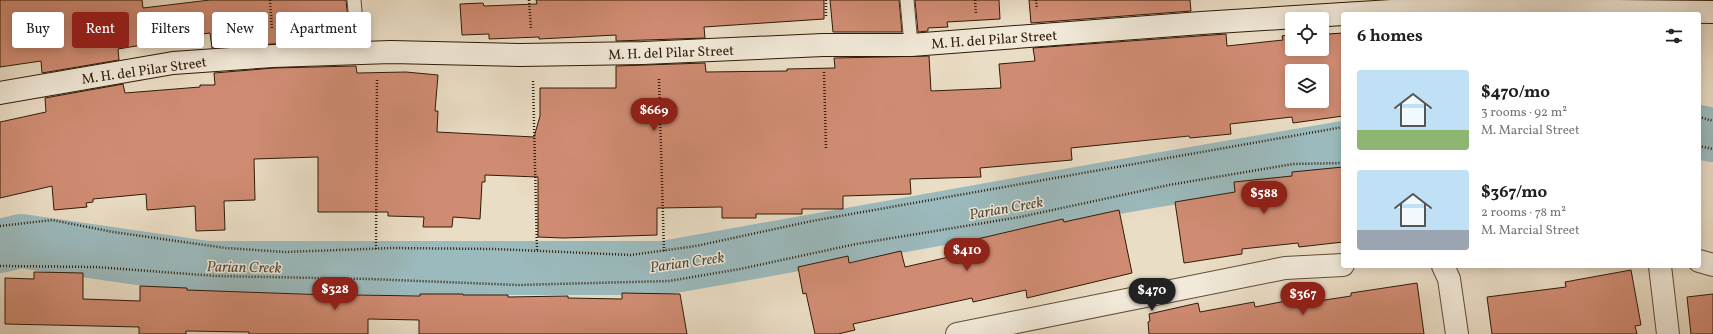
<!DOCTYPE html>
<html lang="en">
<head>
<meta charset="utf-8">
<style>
	body { margin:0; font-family:Vollkorn,serif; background:#f2f2f2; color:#202124; height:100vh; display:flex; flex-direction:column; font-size:15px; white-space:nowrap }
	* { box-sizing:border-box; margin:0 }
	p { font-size:13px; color:#757577 }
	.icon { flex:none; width:22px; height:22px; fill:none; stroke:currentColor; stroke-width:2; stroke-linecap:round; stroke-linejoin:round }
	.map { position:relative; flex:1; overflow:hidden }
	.details { position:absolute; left:1341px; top:12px; width:360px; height:256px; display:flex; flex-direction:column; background:#fff; border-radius:4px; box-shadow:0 2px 10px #0003 }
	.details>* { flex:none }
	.guide { position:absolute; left:12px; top:12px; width:380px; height:36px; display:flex; gap:8px }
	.controls { position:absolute; left:1285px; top:12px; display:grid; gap:8px }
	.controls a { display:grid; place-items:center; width:44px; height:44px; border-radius:4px; background:#fff; box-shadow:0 2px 10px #0003; font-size:20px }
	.price { position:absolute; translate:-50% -34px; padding:0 9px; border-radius:14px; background:#8f2418; color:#fff; font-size:13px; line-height:26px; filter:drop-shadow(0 1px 2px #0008) }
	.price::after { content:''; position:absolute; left:50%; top:24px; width:12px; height:9px; margin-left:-6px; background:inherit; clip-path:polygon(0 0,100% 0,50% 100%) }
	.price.current { background:#222; color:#fff }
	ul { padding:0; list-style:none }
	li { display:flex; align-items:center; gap:12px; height:100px; padding:0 16px }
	li span { display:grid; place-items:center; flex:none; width:112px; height:80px; border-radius:4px; color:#555 }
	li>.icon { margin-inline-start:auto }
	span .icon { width:48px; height:48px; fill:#fffc; stroke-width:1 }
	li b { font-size:17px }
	h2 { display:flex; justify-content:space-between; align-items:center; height:48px; padding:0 16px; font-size:17px }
	.chip { padding:0 14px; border-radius:4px; background:#fff; box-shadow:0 2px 10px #0003; font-size:14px; line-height:36px }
	.chip.current { background:#8f2418; color:#fff }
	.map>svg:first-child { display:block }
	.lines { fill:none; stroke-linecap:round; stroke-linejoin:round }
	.river { stroke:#9bbabd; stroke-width:54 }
	.building { fill:#d08c73; stroke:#301b06; fill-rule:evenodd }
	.lane-casing { stroke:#5e4c36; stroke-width:15 }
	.street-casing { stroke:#5e4c36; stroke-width:24 }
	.secondary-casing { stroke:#301b06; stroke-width:24 }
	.path { stroke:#301b06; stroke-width:2.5; stroke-dasharray:1 2; stroke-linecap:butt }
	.lane { stroke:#f1e9d9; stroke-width:13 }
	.street { stroke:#f1e9d9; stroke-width:22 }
	.secondary { stroke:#f1e9d9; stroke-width:22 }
	.labels { text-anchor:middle; stroke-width:3; stroke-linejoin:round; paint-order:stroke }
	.street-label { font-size:14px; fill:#301b06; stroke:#f1e9d9 }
	.water-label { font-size:15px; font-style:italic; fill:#504b3d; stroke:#f1e9d9 }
</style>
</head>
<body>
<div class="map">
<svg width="1713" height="334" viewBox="0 0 1713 334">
	<rect width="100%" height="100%" fill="#eaddc5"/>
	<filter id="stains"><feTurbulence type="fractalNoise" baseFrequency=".005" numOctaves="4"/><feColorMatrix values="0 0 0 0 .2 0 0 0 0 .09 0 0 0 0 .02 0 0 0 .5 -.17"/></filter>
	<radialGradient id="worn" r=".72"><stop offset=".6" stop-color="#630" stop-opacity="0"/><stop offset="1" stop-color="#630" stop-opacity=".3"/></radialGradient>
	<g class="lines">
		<g class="river">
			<path d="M 1699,132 L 1713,135"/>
			<path d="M 0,246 L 21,241 L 207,268 L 663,268 L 1094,191 L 1343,148"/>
		</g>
	</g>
	<g class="building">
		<path d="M 0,0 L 142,0 L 143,8 L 210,0 L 346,0 L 350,41 L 272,44 L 212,48 L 210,33 L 148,41 L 148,44 L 118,49 L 119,60 L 42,73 L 41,61 L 0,67 Z"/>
		<path d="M 536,0 L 824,0 L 824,19 L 704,27 L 705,38 L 616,41 L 616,35 L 539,39 L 539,37 L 489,39 L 489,34 L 462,35 L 460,4 L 483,3 L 484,6 L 537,4 Z"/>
		<path d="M 830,0 L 899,0 L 902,32 L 833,32 Z"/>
		<path d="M 915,0 L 999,0 L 1000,19 L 947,22 L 948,27 L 928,28 L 928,31 L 918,32 Z"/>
		<path d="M 1029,0 L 1190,0 L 1191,11 L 1031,23 Z"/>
		<path d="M 1322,30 L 1327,30 L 1328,34 L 1343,33 L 1343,116 L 1293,123 L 1292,117 L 1230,124 L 1231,134 L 1190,138 L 1189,136 L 1071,148 L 1072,160 L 980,168 L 981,177 L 910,179 L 911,194 L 843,196 L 843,209 L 802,209 L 802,214 L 756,214 L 756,218 L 722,218 L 722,207 L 657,208 L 657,235 L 563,238 L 538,237 L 538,177 L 485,175 L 485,182 L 482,182 L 480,219 L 453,217 L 452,227 L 423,227 L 424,217 L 388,216 L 388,212 L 318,212 L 318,157 L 254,159 L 255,200 L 224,201 L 225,230 L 196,231 L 195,206 L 147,210 L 146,194 L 93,199 L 93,202 L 86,203 L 87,207 L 54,210 L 52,186 L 0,198 L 0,122 L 46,112 L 45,98 L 123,84 L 125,93 L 200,87 L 200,85 L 215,85 L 214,73 L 274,68 L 356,66 L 357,73 L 406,72 L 438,75 L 435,111 L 438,111 L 437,132 L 534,137 L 540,116 L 540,88 L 616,88 L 616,66 L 705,63 L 706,72 L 787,71 L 787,69 L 835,68 L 834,58 L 929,56 L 931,91 L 1001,88 L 999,64 L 1035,61 L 1033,48 L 1226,34 L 1227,46 L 1283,40 L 1282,36 L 1292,34 L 1292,49 L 1322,49 ZM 1292,71 L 1322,71 L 1322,101 L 1292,101 Z"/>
		<path d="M 1343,167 L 1343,242 L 1299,247 L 1298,243 L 1242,249 L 1242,254 L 1184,263 L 1175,202 L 1235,192 L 1234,182 L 1292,176 L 1292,172 Z"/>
		<path d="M 1119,210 L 1132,273 L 1027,298 L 1026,290 L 973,302 L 972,298 L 853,324 L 855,330 L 838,334 L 815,334 L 806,293 L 803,294 L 798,267 L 848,256 L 849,263 L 901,251 L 905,267 L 962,254 L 960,243 L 1063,219 L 1064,222 Z"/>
		<path d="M 1631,270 L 1641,325 L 1635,326 L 1637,334 L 1492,334 L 1487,297 L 1566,287 L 1565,282 Z"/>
		<path d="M 34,272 L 83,273 L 83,299 L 140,301 L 140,286 L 187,288 L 187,290 L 243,292 L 329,295 L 329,292 L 354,292 L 354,295 L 420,296 L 420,294 L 463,294 L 463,295 L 508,295 L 508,297 L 568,296 L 568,298 L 622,299 L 622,293 L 680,294 L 687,334 L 419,334 L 419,320 L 368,319 L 368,334 L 249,334 L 249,332 L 186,331 L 186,334 L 139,334 L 139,327 L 5,324 L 5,278 L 34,279 Z"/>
		<path d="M 1417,283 L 1424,334 L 1149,334 L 1148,322 L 1150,321 L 1149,314 L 1198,303 L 1200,312 L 1254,302 L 1255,307 L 1291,300 L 1292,305 L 1351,296 L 1351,293 Z"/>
		<path d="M 1713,294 L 1713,334 L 1691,334 L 1687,297 Z"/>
	</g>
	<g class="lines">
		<defs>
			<g id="lane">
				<path d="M 354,0 L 359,54"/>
				<path d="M 907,0 L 911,45"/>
			</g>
			<g id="street">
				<path d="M 1699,261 L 1713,265"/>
				<path d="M 1443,266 L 1449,279 L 1457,334"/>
				<path d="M 1660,266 L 1668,334"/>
				<path d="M 957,334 L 1285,268 L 1343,265"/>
			</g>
			<g id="secondary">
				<path d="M 1343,14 L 1424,9 L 1713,12"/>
				<path d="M 0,93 L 173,63 L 273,56 L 391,52 L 520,55 L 643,53 L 823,45 L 911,45 L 1201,23 L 1343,14"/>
			</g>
		</defs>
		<use href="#lane" class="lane-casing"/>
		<use href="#street" class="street-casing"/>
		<use href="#secondary" class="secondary-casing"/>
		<g class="path">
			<path d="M 270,0 L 272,29"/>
			<path d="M 529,0 L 531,28"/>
			<path d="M 826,0 L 826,18"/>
			<path d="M 975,0 L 976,13"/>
			<path d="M 1036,0 L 1037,9"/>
			<path d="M 824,72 L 826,148"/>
			<path d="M 659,79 L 664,251"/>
			<path d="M 533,81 L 537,250"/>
			<path d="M 1699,117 L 1713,121"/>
			<path d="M 1699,146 L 1713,149"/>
			<path d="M 0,226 L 52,220 L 113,232 L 226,248 L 285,252 L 392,248 L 495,249 L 631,255 L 696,246 L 812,221 L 1343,127"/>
			<path d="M 376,249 L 377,79"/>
			<path d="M 0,266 L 96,267 L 216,276 L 370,279 L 518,285 L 669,281 L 740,269 L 856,244 L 1020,217 L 1169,185 L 1293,164 L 1343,163"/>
		</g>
		<use href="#lane" class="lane"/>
		<use href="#street" class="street"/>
		<use href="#secondary" class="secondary"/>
	</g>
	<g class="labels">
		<g class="street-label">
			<text transform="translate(994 39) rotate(-4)" y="5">M. H. del Pilar Street</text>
			<text transform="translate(671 52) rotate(-2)" y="5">M. H. del Pilar Street</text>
			<text transform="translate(144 70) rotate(-8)" y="5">M. H. del Pilar Street</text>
		</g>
		<g class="water-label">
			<text transform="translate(1006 208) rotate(-10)" y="5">Parian Creek</text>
			<text transform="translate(687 262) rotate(-8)" y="5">Parian Creek</text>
			<text transform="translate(244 267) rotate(1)" y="5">Parian Creek</text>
		</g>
	</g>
	<rect width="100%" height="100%" filter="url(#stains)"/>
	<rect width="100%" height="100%" fill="url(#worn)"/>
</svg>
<div class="controls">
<a><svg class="icon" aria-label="locate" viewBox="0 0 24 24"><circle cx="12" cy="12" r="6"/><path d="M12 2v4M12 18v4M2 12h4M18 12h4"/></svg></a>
<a><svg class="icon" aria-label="layers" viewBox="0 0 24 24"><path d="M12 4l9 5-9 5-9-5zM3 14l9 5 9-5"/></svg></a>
</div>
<b class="price" style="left:654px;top:132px">$669</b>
<b class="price" style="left:1264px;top:215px">$588</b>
<b class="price" style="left:967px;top:272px">$410</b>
<b class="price" style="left:335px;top:311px">$328</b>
<b class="price current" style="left:1152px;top:312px">$470</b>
<b class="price" style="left:1303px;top:316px">$367</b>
<div class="guide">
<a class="chip">Buy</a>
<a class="chip current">Rent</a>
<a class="chip">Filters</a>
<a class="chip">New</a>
<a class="chip">Apartment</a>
</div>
<section class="details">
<h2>6 homes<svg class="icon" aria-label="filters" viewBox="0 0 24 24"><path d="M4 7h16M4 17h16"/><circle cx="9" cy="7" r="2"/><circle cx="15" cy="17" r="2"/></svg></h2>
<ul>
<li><span style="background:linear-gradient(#bfe0f5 75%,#8fb573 0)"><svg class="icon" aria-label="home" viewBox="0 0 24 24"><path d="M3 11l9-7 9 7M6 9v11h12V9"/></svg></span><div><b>$470/mo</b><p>3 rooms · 92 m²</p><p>M. Marcial Street</p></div></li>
<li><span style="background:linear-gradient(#bfe0f5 75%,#9aa5b1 0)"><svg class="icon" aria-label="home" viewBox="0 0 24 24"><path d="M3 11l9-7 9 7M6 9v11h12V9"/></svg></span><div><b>$367/mo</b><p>2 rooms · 78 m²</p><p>M. Marcial Street</p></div></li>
</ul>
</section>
</div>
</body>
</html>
